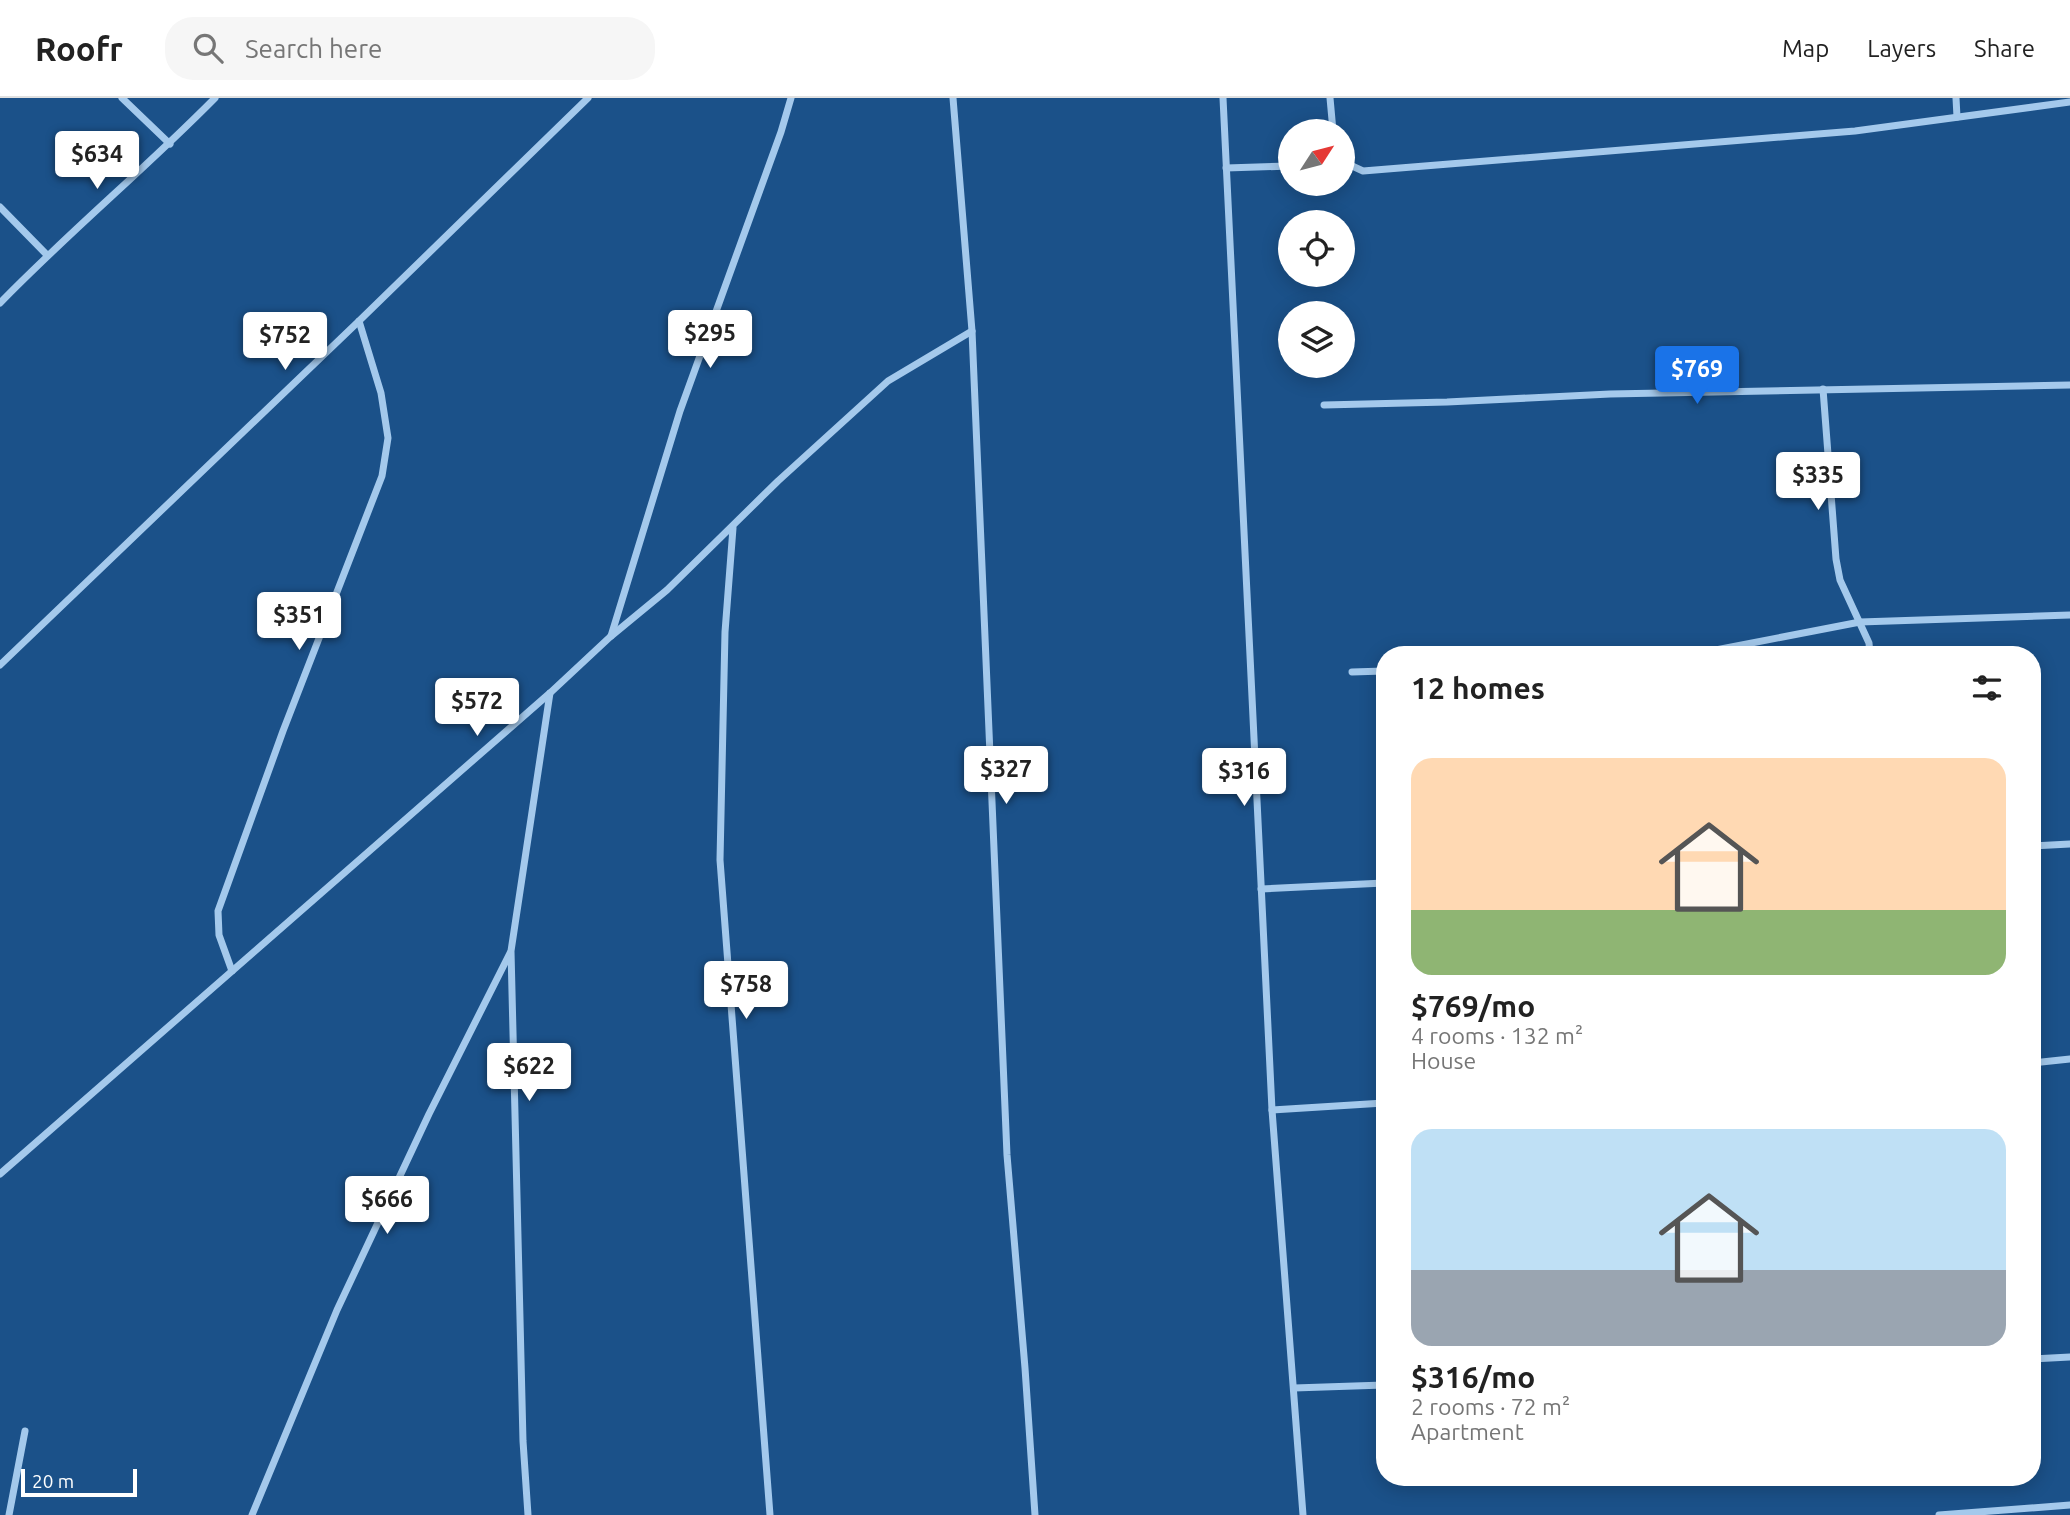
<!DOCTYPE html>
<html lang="en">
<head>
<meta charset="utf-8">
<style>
	body { margin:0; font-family:Ubuntu,sans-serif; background:#f6f6f6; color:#222; height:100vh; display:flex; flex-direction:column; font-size:26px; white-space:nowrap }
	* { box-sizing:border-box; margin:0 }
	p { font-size:23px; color:#767676 }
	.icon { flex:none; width:38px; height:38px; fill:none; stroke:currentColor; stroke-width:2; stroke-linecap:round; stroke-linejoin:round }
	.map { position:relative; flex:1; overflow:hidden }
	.side { position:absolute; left:1376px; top:548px; width:665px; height:840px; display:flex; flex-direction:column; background:#fff; border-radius:28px; box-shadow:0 4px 18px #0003 }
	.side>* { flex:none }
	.needle { width:46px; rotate:54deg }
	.tools { position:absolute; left:1278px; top:21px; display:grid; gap:14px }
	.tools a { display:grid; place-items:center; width:77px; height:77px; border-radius:50%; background:#fff; box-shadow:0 4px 18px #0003; font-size:35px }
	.scale { position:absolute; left:21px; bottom:18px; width:116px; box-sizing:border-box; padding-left:7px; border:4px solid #fff; border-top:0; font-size:19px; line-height:24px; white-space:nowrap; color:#fff; -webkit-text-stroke:5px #1b5189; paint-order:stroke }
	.price { position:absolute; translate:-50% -60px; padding:0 16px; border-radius:7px; background:#fff; color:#222; font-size:23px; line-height:46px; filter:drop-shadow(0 2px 4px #0008) }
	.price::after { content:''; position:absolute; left:50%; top:42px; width:21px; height:16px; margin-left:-10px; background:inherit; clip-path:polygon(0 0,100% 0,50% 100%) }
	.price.active { background:#1a73e8; color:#fff }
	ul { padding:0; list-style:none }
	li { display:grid; align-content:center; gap:14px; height:371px; padding:0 35px }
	li span { display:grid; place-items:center; height:217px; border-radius:21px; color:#555 }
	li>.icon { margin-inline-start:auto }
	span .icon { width:126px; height:126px; fill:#fffc; stroke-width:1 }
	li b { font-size:30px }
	h2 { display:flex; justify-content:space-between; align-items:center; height:84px; padding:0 35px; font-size:30px }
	header { display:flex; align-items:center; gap:42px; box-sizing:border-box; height:98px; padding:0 35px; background:#fff; border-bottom:2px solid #e0e0e0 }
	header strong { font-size:33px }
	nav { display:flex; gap:38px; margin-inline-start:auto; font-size:24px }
	.search { width:490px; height:63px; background:#f6f6f6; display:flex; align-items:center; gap:18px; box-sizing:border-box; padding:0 24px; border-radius:28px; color:#767676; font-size:26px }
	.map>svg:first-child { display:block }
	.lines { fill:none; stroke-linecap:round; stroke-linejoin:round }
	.minor { stroke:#a4c9ec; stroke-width:7 }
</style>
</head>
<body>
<header>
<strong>Roofr</strong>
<div class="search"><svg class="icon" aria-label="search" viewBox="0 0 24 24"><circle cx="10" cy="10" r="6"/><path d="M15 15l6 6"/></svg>Search here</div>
<nav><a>Map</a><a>Layers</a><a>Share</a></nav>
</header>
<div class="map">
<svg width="2070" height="1417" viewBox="0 0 2070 1417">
	<rect width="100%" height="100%" fill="#1b5189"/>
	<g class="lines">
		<g class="minor">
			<path d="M 122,0 L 170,46"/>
			<path d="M 953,0 L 972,233 L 1007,1057 L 1025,1270 L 1035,1417"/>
			<path d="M 1223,0 L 1272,1012 L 1303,1417"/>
			<path d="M 1330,0 L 1333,33"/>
			<path d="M 1956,0 L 1957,19"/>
			<path d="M 1342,57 L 1350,67 L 1363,73 L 1855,33 L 2070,4"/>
			<path d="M 1226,70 L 1290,68"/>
			<path d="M 0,109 L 47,157"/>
			<path d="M 0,205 C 69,134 145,71 215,0"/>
			<path d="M 1823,291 L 1836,461 L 1840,482 L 1869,545 L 1870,556"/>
			<path d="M 1324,307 L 1447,304 L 1610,296 L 2070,287"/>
			<path d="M 733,430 L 725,534 L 720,762 L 770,1417"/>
			<path d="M 611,538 L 680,313 L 781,34 L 791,0"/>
			<path d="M 1695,556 L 1860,524 L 2070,517"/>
			<path d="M 0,567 L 359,223 L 588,0"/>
			<path d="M 1352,574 L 1384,573"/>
			<path d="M 2032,748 L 2070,746"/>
			<path d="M 1261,791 L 1384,785"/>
			<path d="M 232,873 L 219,837 L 218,813 L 283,633 L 382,378 L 388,340 L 381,295 L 359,223"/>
			<path d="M 2032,965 L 2070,961"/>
			<path d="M 1272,1012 L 1384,1005"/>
			<path d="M 0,1076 L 550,595 L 610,539 L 667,492 L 778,383 L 888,283 L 972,233"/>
			<path d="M 2032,1261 L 2070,1259"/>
			<path d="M 1294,1290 L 1384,1287"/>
			<path d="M 9,1417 L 25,1333"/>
			<path d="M 252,1417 L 337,1212 L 429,1016 L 510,855"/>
			<path d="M 528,1417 L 523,1343 L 511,853 L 550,595"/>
			<path d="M 1939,1417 L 2070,1407"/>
		</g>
	</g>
</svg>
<div class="tools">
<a><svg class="needle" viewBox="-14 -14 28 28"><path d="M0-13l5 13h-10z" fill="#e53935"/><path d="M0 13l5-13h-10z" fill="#767676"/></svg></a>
<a><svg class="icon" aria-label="locate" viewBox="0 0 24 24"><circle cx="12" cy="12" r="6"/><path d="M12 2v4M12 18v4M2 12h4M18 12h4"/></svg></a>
<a><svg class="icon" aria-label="layers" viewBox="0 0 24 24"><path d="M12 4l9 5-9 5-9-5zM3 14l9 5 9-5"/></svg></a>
</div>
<div class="scale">20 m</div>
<b class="price" style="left:97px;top:93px">$634</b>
<b class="price" style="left:710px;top:272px">$295</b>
<b class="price" style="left:285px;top:274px">$752</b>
<b class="price active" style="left:1697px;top:308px">$769</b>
<b class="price" style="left:1818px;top:414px">$335</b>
<b class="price" style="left:299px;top:554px">$351</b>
<b class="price" style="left:477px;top:640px">$572</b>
<b class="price" style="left:1006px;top:708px">$327</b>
<b class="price" style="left:1244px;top:710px">$316</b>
<b class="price" style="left:746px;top:923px">$758</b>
<b class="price" style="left:529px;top:1005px">$622</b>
<b class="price" style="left:387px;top:1138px">$666</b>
<section class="side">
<h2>12 homes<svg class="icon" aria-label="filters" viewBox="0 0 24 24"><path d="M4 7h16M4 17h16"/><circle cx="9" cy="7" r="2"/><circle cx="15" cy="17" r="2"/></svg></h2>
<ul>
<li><span style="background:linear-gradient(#ffd9b3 70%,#8fb573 0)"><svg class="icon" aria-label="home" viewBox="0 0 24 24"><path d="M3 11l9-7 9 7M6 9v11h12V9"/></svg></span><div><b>$769/mo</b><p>4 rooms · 132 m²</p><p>House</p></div></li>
<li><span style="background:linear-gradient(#bfe0f5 65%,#9aa5b1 0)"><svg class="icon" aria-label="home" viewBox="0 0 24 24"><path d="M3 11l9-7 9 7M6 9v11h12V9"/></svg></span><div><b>$316/mo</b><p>2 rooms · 72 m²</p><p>Apartment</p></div></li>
</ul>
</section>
</div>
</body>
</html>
